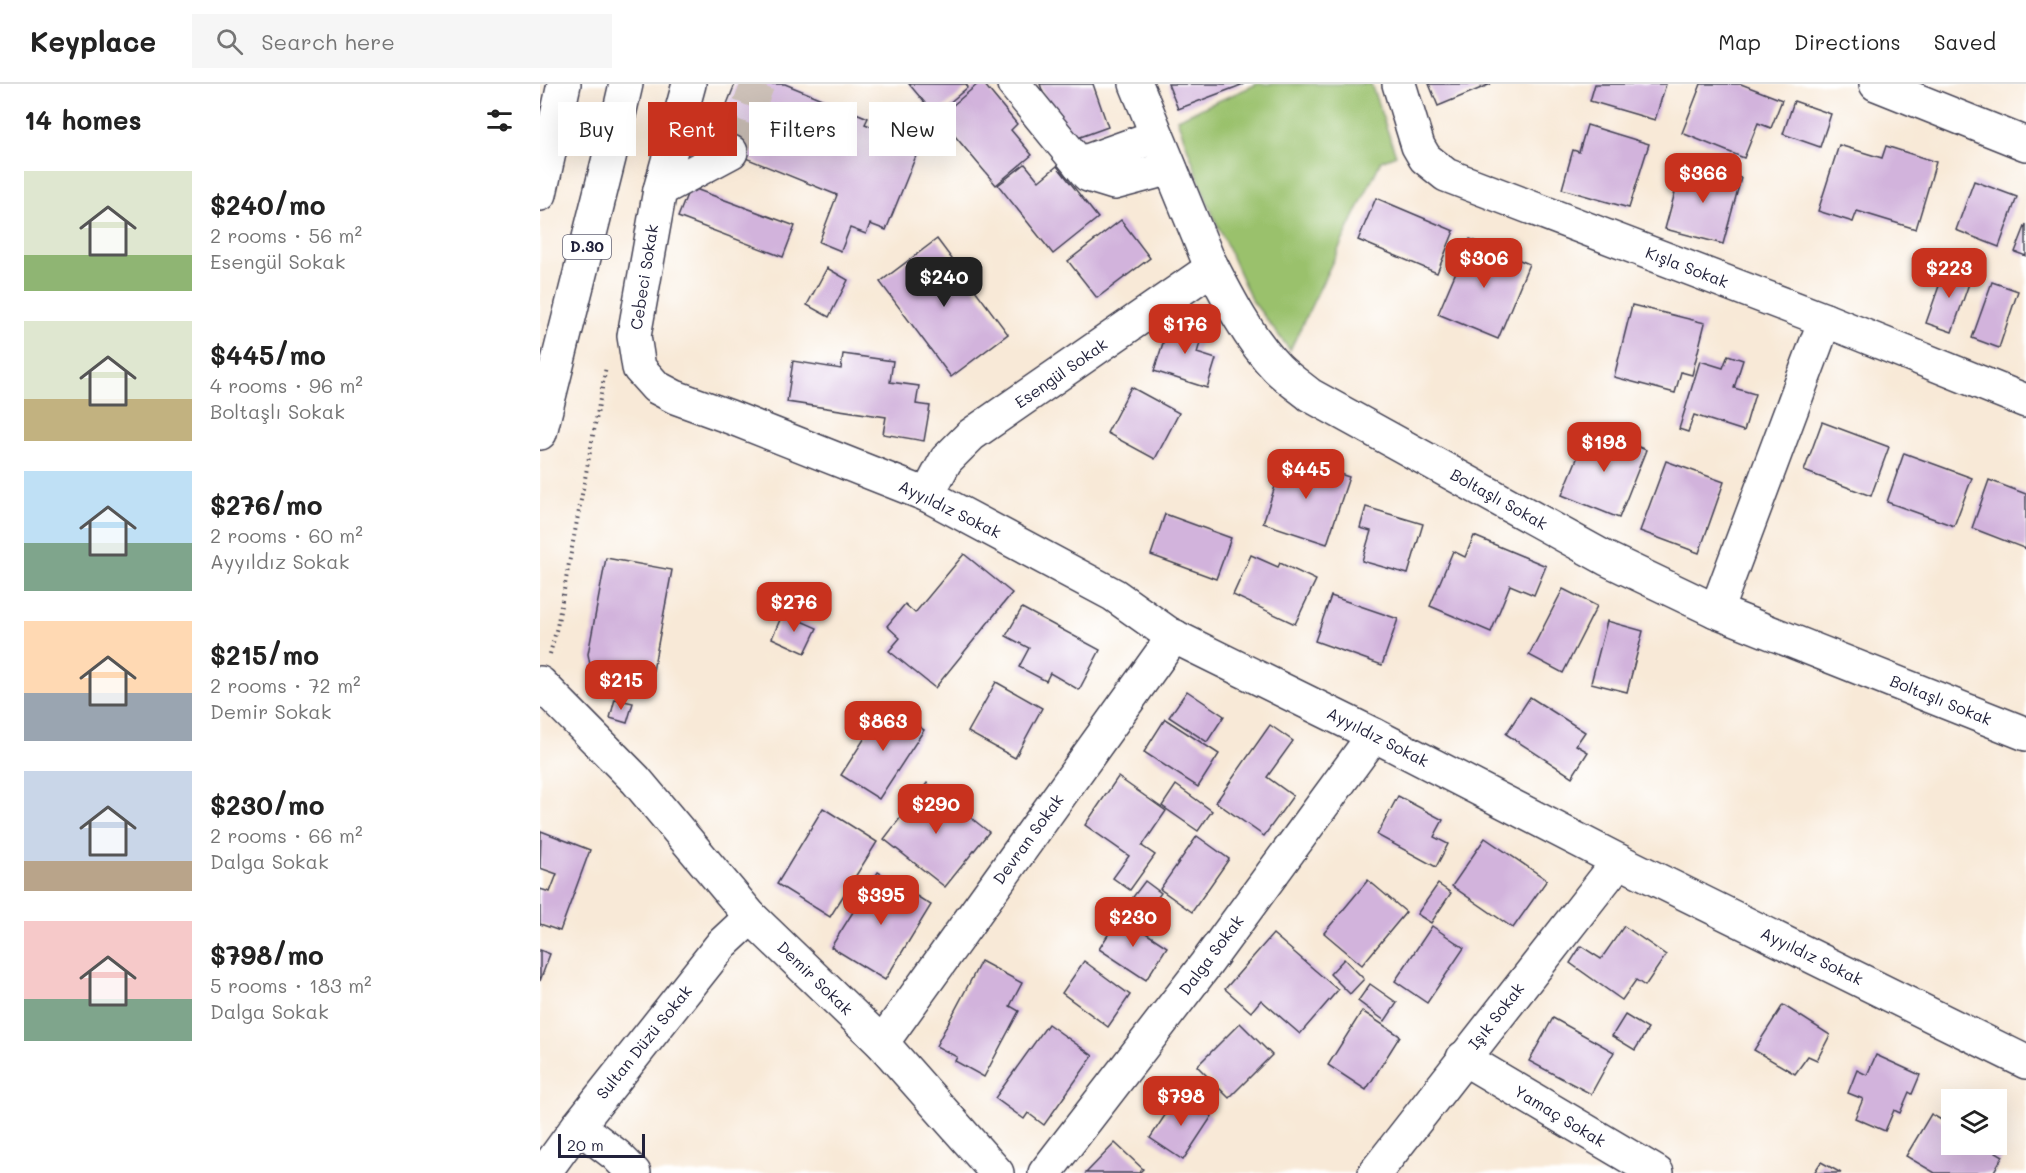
<!DOCTYPE html>
<html lang="en">
<head>
<meta charset="utf-8">
<style>
	body { margin:0; font-family:Mali,sans-serif; background:#f6f6f6; color:#222; height:100vh; display:flex; flex-direction:column; font-size:22px; white-space:nowrap }
	* { box-sizing:border-box; margin:0 }
	p { font-size:20px; color:#767676 }
	.icon { flex:none; width:33px; height:33px; fill:none; stroke:currentColor; stroke-width:2; stroke-linecap:round; stroke-linejoin:round }
	.map { position:relative; flex:1; overflow:hidden }
	.side { display:flex; flex-direction:column; background:#fff; width:540px }
	.side>* { flex:none }
	.guide { position:absolute; left:18px; top:18px; width:570px; height:54px; display:flex; gap:12px }
	.tools { position:absolute; left:1401px; top:1005px; display:grid; gap:12px }
	.tools a { display:grid; place-items:center; width:66px; height:66px; border-radius:0px; background:#fff; box-shadow:0 6px 24px #0002; font-size:30px }
	.scale { position:absolute; left:18px; bottom:15px; width:87px; box-sizing:border-box; padding-left:6px; border:3px solid #22223b; border-top:0; font-size:16px; line-height:21px; white-space:nowrap; color:#22223b; -webkit-text-stroke:4px #fff; paint-order:stroke }
	.price { position:absolute; translate:-50% -51px; padding:0 14px; border-radius:12px; background:#c8321e; color:#fff; font-size:20px; line-height:39px; filter:drop-shadow(0 2px 3px #0008) }
	.price::after { content:''; position:absolute; left:50%; top:36px; width:18px; height:14px; margin-left:-9px; background:inherit; clip-path:polygon(0 0,100% 0,50% 100%) }
	.price.on { background:#222; color:#fff }
	ul { padding:0; list-style:none }
	li { display:flex; align-items:center; gap:18px; height:150px; padding:0 24px }
	li span { display:grid; place-items:center; flex:none; width:168px; height:120px; border-radius:0px; color:#555 }
	li>.icon { margin-inline-start:auto }
	span .icon { width:72px; height:72px; fill:#fffc; stroke-width:1 }
	li b { font-size:26px }
	h2 { display:flex; justify-content:space-between; align-items:center; height:72px; padding:0 24px; font-size:26px }
	.pill { padding:0 21px; border-radius:0px; background:#fff; box-shadow:0 6px 24px #0002; font-size:21px; line-height:54px }
	.pill.on { background:#c8321e; color:#fff }
	header { display:flex; align-items:center; gap:36px; box-sizing:border-box; height:84px; padding:0 30px; background:#fff; border-bottom:2px solid #e0e0e0 }
	header strong { font-size:28px }
	nav { display:flex; gap:33px; margin-inline-start:auto; font-size:21px }
	.search { width:420px; height:54px; background:#f6f6f6; display:flex; align-items:center; gap:15px; box-sizing:border-box; padding:0 21px; border-radius:0px; color:#767676; font-size:22px }
	main { display:flex; flex:1; min-height:0 }
	.map>svg:first-child { display:block }
	.green { fill:#9ac16c; stroke:#5e7254; stroke-width:1.5 }
	.building { fill:#d2b3dc }
	.lines { fill:none; stroke-linecap:round; stroke-linejoin:round }
	.minor-tunnel { stroke:#cdc1b8; stroke-width:33; stroke-dasharray:33 16; stroke-linecap:butt }
	.minor-casing { stroke:#424052; stroke-width:36 }
	.highway-casing { stroke:#424052; stroke-width:36 }
	.path { stroke:#424052; stroke-width:4; stroke-dasharray:1.5 4.5; stroke-linecap:butt }
	.minor { stroke:#fff; stroke-width:33 }
	.highway { stroke:#fff; stroke-width:33 }
	.labels { text-anchor:middle; stroke-width:4.5; stroke-linejoin:round; paint-order:stroke }
	.shield { fill:#fff; stroke:#646476; stroke-width:1.5 }
	.shield-label { font-size:15px; font-weight:bold; fill:#22223b }
	.street-label { font-size:16px; fill:#22223b; stroke:#fff }
</style>
</head>
<body>
<header>
<strong>Keyplace</strong>
<div class="search"><svg class="icon" aria-label="search" viewBox="0 0 24 24"><circle cx="10" cy="10" r="6"/><path d="M15 15l6 6"/></svg>Search here</div>
<nav><a>Map</a><a>Directions</a><a>Saved</a></nav>
</header>
<main>
<section class="side">
<h2>14 homes<svg class="icon" aria-label="filters" viewBox="0 0 24 24"><path d="M4 7h16M4 17h16"/><circle cx="9" cy="7" r="2"/><circle cx="15" cy="17" r="2"/></svg></h2>
<ul>
<li><span style="background:linear-gradient(#dfe7d0 70%,#8fb573 0)"><svg class="icon" aria-label="home" viewBox="0 0 24 24"><path d="M3 11l9-7 9 7M6 9v11h12V9"/></svg></span><div><b>$240/mo</b><p>2 rooms · 56 m²</p><p>Esengül Sokak</p></div></li>
<li><span style="background:linear-gradient(#dfe7d0 65%,#c2b280 0)"><svg class="icon" aria-label="home" viewBox="0 0 24 24"><path d="M3 11l9-7 9 7M6 9v11h12V9"/></svg></span><div><b>$445/mo</b><p>4 rooms · 96 m²</p><p>Boltaşlı Sokak</p></div></li>
<li><span style="background:linear-gradient(#bfe0f5 60%,#7fa58c 0)"><svg class="icon" aria-label="home" viewBox="0 0 24 24"><path d="M3 11l9-7 9 7M6 9v11h12V9"/></svg></span><div><b>$276/mo</b><p>2 rooms · 60 m²</p><p>Ayyıldız Sokak</p></div></li>
<li><span style="background:linear-gradient(#ffd9b3 60%,#9aa5b1 0)"><svg class="icon" aria-label="home" viewBox="0 0 24 24"><path d="M3 11l9-7 9 7M6 9v11h12V9"/></svg></span><div><b>$215/mo</b><p>2 rooms · 72 m²</p><p>Demir Sokak</p></div></li>
<li><span style="background:linear-gradient(#c9d6e8 75%,#b9a48a 0)"><svg class="icon" aria-label="home" viewBox="0 0 24 24"><path d="M3 11l9-7 9 7M6 9v11h12V9"/></svg></span><div><b>$230/mo</b><p>2 rooms · 66 m²</p><p>Dalga Sokak</p></div></li>
<li><span style="background:linear-gradient(#f6c9c9 65%,#7fa58c 0)"><svg class="icon" aria-label="home" viewBox="0 0 24 24"><path d="M3 11l9-7 9 7M6 9v11h12V9"/></svg></span><div><b>$798/mo</b><p>5 rooms · 183 m²</p><p>Dalga Sokak</p></div></li>
</ul>
</section>
<div class="map">
<svg width="1486" height="1089" viewBox="0 0 1486 1089">
	<rect width="100%" height="100%" fill="#fff"/>
	<filter id="ink" filterUnits="userSpaceOnUse"><feTurbulence type="fractalNoise" baseFrequency=".0167" numOctaves="2"/><feDisplacementMap in="SourceGraphic" scale="12" xChannelSelector="R" yChannelSelector="G"/><feConvolveMatrix kernelMatrix="1 2 1 2 8 2 1 2 1" color-interpolation-filters="sRGB"/></filter>
	<filter id="wash" filterUnits="userSpaceOnUse"><feTurbulence type="fractalNoise" baseFrequency=".008" numOctaves="4" result="noise"/><feDisplacementMap in="SourceGraphic" scale="24" xChannelSelector="R" yChannelSelector="G"/><feGaussianBlur stdDeviation="1.35" result="paint"/><feColorMatrix in="noise" values="0 0 0 0 0 0 0 0 0 0 0 0 0 0 0 0 0 1.4 0 .05"/><feComposite in="paint" operator="in"/></filter>
	<g filter="url(#wash)">
		<rect width="100%" height="100%" fill="#f8e9d7"/>
		<path class="green" d="M 717,0 L 831,0 L 856,71 L 841,77 L 750,266 L 711,215 L 668,120 L 637,35 Z"/>
		<g id="blocks">
			<g class="building">
				<path d="M 195,0 L 245,0 L 328,34 L 325,40 L 380,62 L 346,146 L 330,140 L 326,150 L 310,144 L 301,167 L 279,158 L 297,111 L 171,60 Z"/>
				<path d="M 369,0 L 426,0 L 428,3 L 395,31 Z"/>
				<path d="M 438,0 L 444,0 L 477,40 L 471,46 L 492,71 L 456,101 L 399,33 Z"/>
				<path d="M 500,0 L 553,0 L 568,43 L 521,60 Z"/>
				<path d="M 628,0 L 704,0 L 638,25 Z"/>
				<path d="M 889,0 L 951,0 L 898,22 Z"/>
				<path d="M 1055,0 L 1126,0 L 1115,36 L 1050,17 Z"/>
				<path d="M 1161,0 L 1201,0 L 1242,16 L 1231,44 L 1218,39 L 1204,74 L 1142,49 Z"/>
				<path d="M 1254,17 L 1291,30 L 1280,63 L 1243,50 Z"/>
				<path d="M 1047,41 L 1109,60 L 1089,124 L 1022,105 L 1033,66 L 1039,68 Z"/>
				<path d="M 1299,61 L 1342,74 L 1346,62 L 1396,78 L 1376,145 L 1317,127 L 1313,138 L 1278,127 Z"/>
				<path d="M 1143,79 L 1201,94 L 1183,160 L 1125,145 Z"/>
				<path d="M 485,80 L 499,97 L 517,82 L 558,134 L 513,170 L 458,101 Z"/>
				<path d="M 1434,97 L 1477,113 L 1459,163 L 1416,146 Z"/>
				<path d="M 150,103 L 255,142 L 243,173 L 138,133 Z"/>
				<path d="M 836,114 L 914,147 L 897,189 L 818,156 Z"/>
				<path d="M 581,136 L 610,174 L 557,214 L 528,177 Z"/>
				<path d="M 1486,140 L 1486,172 L 1475,168 Z"/>
				<path d="M 397,155 L 468,250 L 411,293 L 340,198 Z"/>
				<path d="M 930,155 L 989,180 L 958,255 L 898,230 Z"/>
				<path d="M 1406,182 L 1432,191 L 1412,248 L 1386,239 Z"/>
				<path d="M 287,184 L 308,196 L 289,233 L 267,221 Z"/>
				<path d="M 1452,198 L 1478,207 L 1459,264 L 1432,254 Z"/>
				<path d="M 1092,221 L 1165,239 L 1152,291 L 1141,288 L 1135,309 L 1074,293 Z"/>
				<path d="M 631,234 L 664,245 L 657,269 L 676,275 L 667,304 L 614,287 Z"/>
				<path d="M 303,270 L 353,277 L 350,298 L 379,302 L 376,320 L 390,322 L 384,357 L 343,350 L 346,333 L 247,318 L 253,277 L 301,285 Z"/>
				<path d="M 1188,271 L 1203,276 L 1194,304 L 1215,310 L 1204,347 L 1154,331 L 1148,348 L 1139,345 L 1160,277 L 1183,284 Z"/>
				<path d="M 591,303 L 639,329 L 615,375 L 567,349 Z"/>
				<path d="M 1282,338 L 1349,363 L 1331,412 L 1264,387 Z"/>
				<path d="M 1050,343 L 1106,366 L 1079,434 L 1022,411 Z"/>
				<path d="M 1364,369 L 1432,394 L 1414,442 L 1347,418 Z"/>
				<path d="M 745,372 L 809,393 L 787,460 L 723,439 Z"/>
				<path d="M 1126,377 L 1184,398 L 1159,469 L 1100,447 Z"/>
				<path d="M 1449,396 L 1486,410 L 1486,465 L 1432,444 Z"/>
				<path d="M 826,423 L 883,440 L 868,490 L 822,477 L 831,447 L 820,444 Z"/>
				<path d="M 625,430 L 691,454 L 676,495 L 611,471 Z"/>
				<path d="M 934,452 L 1006,482 L 994,511 L 970,501 L 951,548 L 890,522 L 913,467 L 925,473 Z"/>
				<path d="M 424,470 L 472,509 L 395,604 L 349,567 L 360,554 L 347,542 L 365,520 L 375,529 Z"/>
				<path d="M 711,471 L 738,483 L 740,479 L 776,496 L 755,540 L 693,511 Z"/>
				<path d="M 66,474 L 132,486 L 109,608 L 53,597 L 48,570 Z"/>
				<path d="M 1023,505 L 1057,522 L 1023,589 L 989,571 Z"/>
				<path d="M 791,512 L 858,535 L 842,581 L 775,557 Z"/>
				<path d="M 482,524 L 560,566 L 539,606 L 510,589 L 506,597 L 479,583 L 489,564 L 466,552 Z"/>
				<path d="M 243,529 L 277,544 L 265,569 L 232,554 Z"/>
				<path d="M 1067,537 L 1103,547 L 1087,608 L 1051,599 Z"/>
				<path d="M 456,598 L 502,624 L 475,674 L 428,648 Z"/>
				<path d="M 647,607 L 684,632 L 667,658 L 629,633 Z"/>
				<path d="M 990,613 L 1045,648 L 1036,661 L 1048,668 L 1032,693 L 966,650 Z"/>
				<path d="M 75,615 L 93,619 L 87,639 L 70,634 Z"/>
				<path d="M 346,621 L 384,646 L 339,715 L 301,691 Z"/>
				<path d="M 625,635 L 679,670 L 658,703 L 604,668 Z"/>
				<path d="M 730,641 L 753,657 L 727,693 L 753,712 L 724,752 L 676,718 Z"/>
				<path d="M 578,693 L 626,727 L 602,762 L 615,771 L 590,806 L 573,794 L 589,772 L 545,741 Z"/>
				<path d="M 387,699 L 449,748 L 405,803 L 344,755 Z"/>
				<path d="M 636,701 L 672,727 L 658,747 L 622,722 Z"/>
				<path d="M 858,712 L 903,736 L 894,753 L 908,760 L 896,783 L 837,751 Z"/>
				<path d="M 283,724 L 337,758 L 290,833 L 237,800 Z"/>
				<path d="M 1,747 L 50,766 L 20,847 L 0,840 L 0,805 L 10,808 L 17,790 L 0,784 Z"/>
				<path d="M 657,752 L 689,775 L 652,828 L 620,805 Z"/>
				<path d="M 945,754 L 1007,796 L 973,844 L 912,802 Z"/>
				<path d="M 338,788 L 391,821 L 345,896 L 291,863 Z"/>
				<path d="M 828,796 L 866,828 L 822,881 L 784,849 Z"/>
				<path d="M 605,797 L 621,809 L 609,825 L 593,813 Z"/>
				<path d="M 898,800 L 911,809 L 891,839 L 877,830 Z"/>
				<path d="M 580,832 L 627,863 L 606,896 L 559,865 Z"/>
				<path d="M 892,842 L 924,864 L 887,919 L 855,897 Z"/>
				<path d="M 1084,842 L 1126,871 L 1105,902 L 1096,896 L 1082,916 L 1030,879 L 1041,862 L 1061,875 Z"/>
				<path d="M 733,850 L 798,906 L 760,950 L 721,916 L 711,928 L 685,905 Z"/>
				<path d="M 0,866 L 10,870 L 0,897 Z"/>
				<path d="M 804,875 L 824,895 L 810,910 L 790,890 Z"/>
				<path d="M 441,877 L 482,899 L 470,922 L 479,927 L 444,993 L 415,977 L 417,973 L 396,962 Z"/>
				<path d="M 544,877 L 590,911 L 568,943 L 522,909 Z"/>
				<path d="M 830,900 L 857,919 L 845,937 L 818,917 Z"/>
				<path d="M 1243,921 L 1290,951 L 1277,976 L 1268,972 L 1255,990 L 1214,966 Z"/>
				<path d="M 822,927 L 860,952 L 826,1006 L 788,981 Z"/>
				<path d="M 1085,931 L 1108,945 L 1095,966 L 1072,952 Z"/>
				<path d="M 1013,934 L 1074,968 L 1051,1010 L 989,977 Z"/>
				<path d="M 700,939 L 732,971 L 689,1014 L 657,982 Z"/>
				<path d="M 508,940 L 553,972 L 504,1041 L 488,1029 L 484,1035 L 455,1014 Z"/>
				<path d="M 1336,971 L 1380,991 L 1372,1010 L 1369,1008 L 1360,1029 L 1354,1026 L 1345,1047 L 1315,1034 L 1323,1015 L 1308,1009 L 1317,986 L 1327,991 Z"/>
				<path d="M 639,1010 L 672,1032 L 643,1076 L 610,1054 Z"/>
				<path d="M 1391,1030 L 1412,1042 L 1412,1060 L 1443,1060 L 1463,1072 L 1453,1089 L 1395,1089 L 1366,1072 Z"/>
				<path d="M 575,1059 L 603,1085 L 599,1089 L 546,1089 Z"/>
				<path d="M 1281,1078 L 1301,1089 L 1274,1089 Z"/>
			</g>
		</g>
	</g>
	<g filter="url(#ink)">
		<use href="#blocks" fill-opacity="0" stroke="#424052" stroke-width="1.5"/>
		<g class="lines">
			<path class="minor-tunnel" d="M 191,68 L 218,0"/>
			<defs>
				<g id="minor">
					<path d="M 149,0 L 120,106 L 94,252 L 99,284 L 116,303 L 135,313 L 190,333 L 387,411 L 574,511 L 629,550 L 834,651 L 1079,777 L 1486,978"/>
					<path d="M 474,0 L 548,91 L 574,99 L 630,84"/>
					<path d="M 596,0 L 667,173 C 686,210 708,254 737,284 C 747,294 759,302 770,311 L 1067,475 L 1176,527 L 1486,650"/>
					<path d="M 859,0 L 878,62 L 885,74 L 906,91 L 1285,236 L 1486,317"/>
					<path d="M 1336,0 L 1486,60"/>
					<path d="M 539,80 L 617,52"/>
					<path d="M 120,106 L 191,68"/>
					<path d="M 387,411 L 406,376 L 431,351 L 672,184"/>
					<path d="M 1176,527 L 1285,236"/>
					<path d="M 0,599 L 96,696 L 211,833 L 342,959 L 457,1089"/>
					<path d="M 342,959 L 634,552"/>
					<path d="M 923,974 L 1117,1089"/>
					<path d="M 38,1042 L 76,1071 L 94,1089"/>
					<path d="M 4,1089 L 38,1042 L 182,860 L 211,833"/>
					<path d="M 505,1089 L 666,880 L 834,651"/>
					<path d="M 835,1089 L 1079,777"/>
				</g>
				<g id="highway">
					<path d="M 0,110 L 24,0"/>
					<path d="M 0,349 L 69,74 L 86,0"/>
				</g>
			</defs>
			<use href="#minor" class="minor-casing"/>
			<use href="#highway" class="highway-casing"/>
			<path class="path" d="M 10,570 L 17,543 L 66,283"/>
			<use href="#minor" class="minor"/>
			<use href="#highway" class="highway"/>
		</g>
	</g>
	<g class="labels">
		<rect class="shield" x="23" y="151" width="48" height="24" rx="4.5"/>
		<g class="shield-label">
			<text x="47" y="168">D.30</text>
		</g>
		<g class="street-label">
			<text transform="translate(1147 183) rotate(21)" y="6">Kışla Sokak</text>
			<text transform="translate(104 193) rotate(-81)" y="6">Cebeci Sokak</text>
			<text transform="translate(521 289) rotate(-35)" y="6">Esengül Sokak</text>
			<text transform="translate(959 415) rotate(29)" y="6">Boltaşlı Sokak</text>
			<text transform="translate(410 425) rotate(26)" y="6">Ayyıldız Sokak</text>
			<text transform="translate(1401 616) rotate(22)" y="6">Boltaşlı Sokak</text>
			<text transform="translate(838 653) rotate(27)" y="6">Ayyıldız Sokak</text>
			<text transform="translate(488 755) rotate(-54)" y="6">Devran Sokak</text>
			<text transform="translate(671 871) rotate(-53)" y="6">Dalga Sokak</text>
			<text transform="translate(1272 872) rotate(26)" y="6">Ayyıldız Sokak</text>
			<text transform="translate(275 894) rotate(44)" y="6">Demir Sokak</text>
			<text transform="translate(956 932) rotate(-52)" y="6">Işık Sokak</text>
			<text transform="translate(104 958) rotate(-51)" y="6">Sultan Düzü Sokak</text>
			<text transform="translate(1020 1032) rotate(31)" y="6">Yamaç Sokak</text>
		</g>
	</g>
</svg>
<div class="tools">
<a><svg class="icon" aria-label="layers" viewBox="0 0 24 24"><path d="M12 4l9 5-9 5-9-5zM3 14l9 5 9-5"/></svg></a>
</div>
<div class="scale">20 m</div>
<b class="price" style="left:1163px;top:120px">$366</b>
<b class="price" style="left:944px;top:205px">$306</b>
<b class="price" style="left:1409px;top:215px">$223</b>
<b class="price on" style="left:404px;top:224px">$240</b>
<b class="price" style="left:645px;top:271px">$176</b>
<b class="price" style="left:1064px;top:389px">$198</b>
<b class="price" style="left:766px;top:416px">$445</b>
<b class="price" style="left:254px;top:549px">$276</b>
<b class="price" style="left:81px;top:627px">$215</b>
<b class="price" style="left:343px;top:668px">$863</b>
<b class="price" style="left:396px;top:751px">$290</b>
<b class="price" style="left:341px;top:842px">$395</b>
<b class="price" style="left:593px;top:864px">$230</b>
<b class="price" style="left:641px;top:1043px">$798</b>
<div class="guide">
<a class="pill">Buy</a>
<a class="pill on">Rent</a>
<a class="pill">Filters</a>
<a class="pill">New</a>
</div>
</div>
</main>
</body>
</html>
